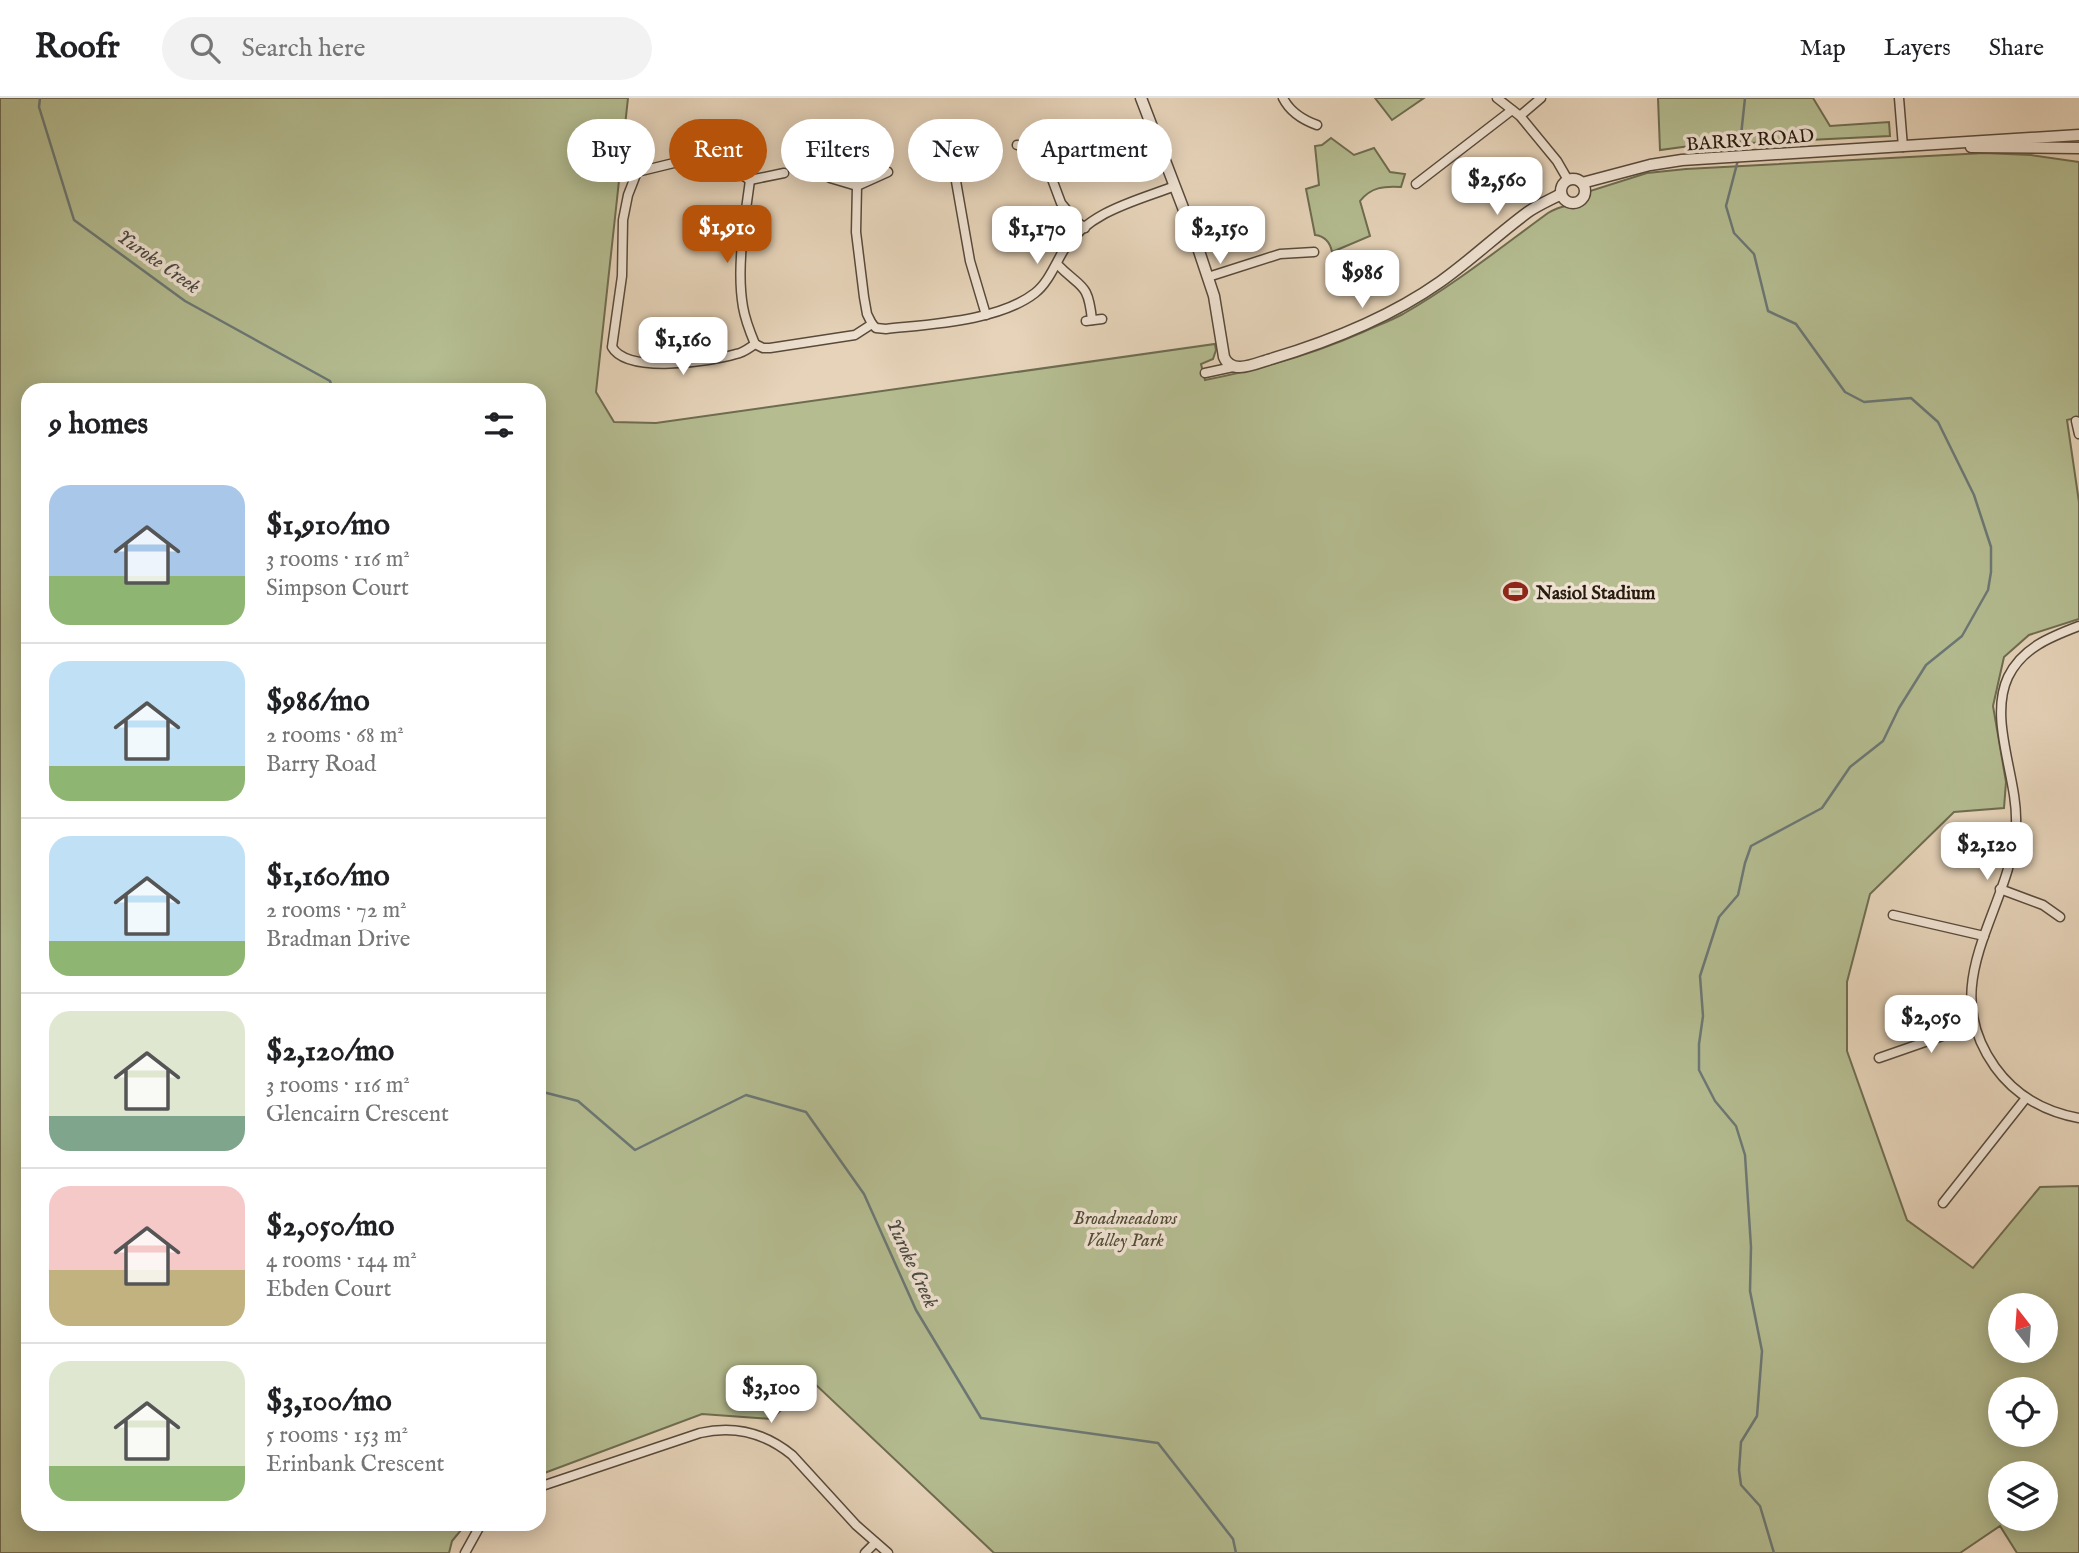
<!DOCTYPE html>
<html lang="en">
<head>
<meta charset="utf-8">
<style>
	body { margin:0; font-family:"IM FELL English",serif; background:#f2f2f2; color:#202124; height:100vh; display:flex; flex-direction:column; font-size:26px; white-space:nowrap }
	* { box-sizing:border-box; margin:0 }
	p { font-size:23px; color:#757577 }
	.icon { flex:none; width:38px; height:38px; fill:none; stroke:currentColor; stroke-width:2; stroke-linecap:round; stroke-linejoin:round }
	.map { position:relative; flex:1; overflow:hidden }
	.side { position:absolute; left:21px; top:285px; width:525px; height:1148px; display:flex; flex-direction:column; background:#fff; border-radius:21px; box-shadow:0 4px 18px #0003 }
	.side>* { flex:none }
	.banner { position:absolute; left:567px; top:21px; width:665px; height:63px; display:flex; gap:14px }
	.needle { width:46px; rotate:343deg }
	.tools { position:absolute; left:1988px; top:1195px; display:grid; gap:14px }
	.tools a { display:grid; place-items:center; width:70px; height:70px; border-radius:50%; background:#fff; box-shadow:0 4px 18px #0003; font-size:35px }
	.price { position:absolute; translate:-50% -60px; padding:0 16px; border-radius:14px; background:#fff; color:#222; font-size:23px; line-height:46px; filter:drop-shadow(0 2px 4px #0008) }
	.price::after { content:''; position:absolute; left:50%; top:42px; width:21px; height:16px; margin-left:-10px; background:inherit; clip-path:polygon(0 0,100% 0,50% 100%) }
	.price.on { background:#b45309; color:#fff }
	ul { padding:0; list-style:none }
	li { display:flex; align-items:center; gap:21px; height:175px; padding:0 28px }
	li+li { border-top:2px solid #e0e0e0 }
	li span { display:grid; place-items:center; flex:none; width:196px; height:140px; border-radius:21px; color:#555 }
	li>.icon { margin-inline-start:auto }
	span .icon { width:84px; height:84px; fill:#fffc; stroke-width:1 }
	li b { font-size:30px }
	h2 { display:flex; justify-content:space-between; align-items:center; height:84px; padding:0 28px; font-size:30px }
	.tag { padding:0 24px; border-radius:32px; background:#fff; box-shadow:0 4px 18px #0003; font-size:24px; line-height:63px }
	.tag.on { background:#b45309; color:#fff }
	header { display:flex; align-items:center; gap:42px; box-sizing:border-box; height:98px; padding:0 35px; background:#fff; border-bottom:2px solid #e0e0e0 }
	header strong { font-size:33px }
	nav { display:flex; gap:38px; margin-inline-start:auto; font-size:24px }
	.search { width:490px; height:63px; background:#f2f2f2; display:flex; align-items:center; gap:18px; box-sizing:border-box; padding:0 24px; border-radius:38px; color:#757577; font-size:26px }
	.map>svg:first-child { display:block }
	.green { fill:#b4bc90; stroke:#6e6c50; stroke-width:2; fill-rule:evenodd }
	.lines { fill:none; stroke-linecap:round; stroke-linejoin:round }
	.stream { stroke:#6c7875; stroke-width:2.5 }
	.minor-casing { stroke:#584a3b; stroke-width:11 }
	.tertiary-casing { stroke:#584a3b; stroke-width:13 }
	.minor { stroke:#efe2d2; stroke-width:8 }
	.tertiary { stroke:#efe2d2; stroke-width:10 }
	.labels { text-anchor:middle; stroke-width:7; stroke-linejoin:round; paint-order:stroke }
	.street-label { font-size:19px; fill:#281c11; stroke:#efe2d2 }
	.poi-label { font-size:19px; font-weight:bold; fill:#281c11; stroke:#efe2d2; text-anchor:start }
	.park-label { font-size:19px; font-style:italic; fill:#524c37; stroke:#efe2d2 }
	.water-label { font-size:21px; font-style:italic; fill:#4a4a43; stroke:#efe2d2 }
</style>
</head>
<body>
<header>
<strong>Roofr</strong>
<div class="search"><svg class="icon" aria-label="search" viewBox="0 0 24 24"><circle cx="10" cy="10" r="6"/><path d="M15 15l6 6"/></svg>Search here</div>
<nav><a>Map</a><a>Layers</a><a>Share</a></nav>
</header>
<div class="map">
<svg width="2079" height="1455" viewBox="0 0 2079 1455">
	<rect width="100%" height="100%" fill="#e6d3b9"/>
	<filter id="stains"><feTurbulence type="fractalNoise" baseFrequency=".00286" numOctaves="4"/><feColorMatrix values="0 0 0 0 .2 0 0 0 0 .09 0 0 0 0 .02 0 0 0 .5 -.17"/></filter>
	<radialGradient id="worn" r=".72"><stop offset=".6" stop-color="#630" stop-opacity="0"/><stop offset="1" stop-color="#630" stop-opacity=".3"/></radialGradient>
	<g class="green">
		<path d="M 0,0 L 628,0 L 596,294 L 614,324 L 656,325 L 1215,246 L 1216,252 L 1213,261 L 1201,266 L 1205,282 C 1261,271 1311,257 1363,234 C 1376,228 1390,223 1403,216 C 1454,187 1500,150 1548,115 C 1553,112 1560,109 1566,108 C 1582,107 1582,109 1590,93 L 1647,75 L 1686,71 L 1984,55 L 2031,57 L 2079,64 L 2079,319 L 2067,322 L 2079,404 L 2079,521 L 2029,537 L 2004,559 L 1993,608 L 2006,684 L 2004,710 L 1954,714 L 1870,796 L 1847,884 L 1847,953 L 1907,1122 L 1973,1170 L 2040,1089 L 2079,1088 L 2079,1455 L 2017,1455 L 2000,1428 L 1960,1455 L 994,1455 L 813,1284 L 771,1321 L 702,1316 L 539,1377 L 539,292 L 28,292 L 28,1426 L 466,1426 L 452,1443 L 449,1455 L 0,1455 ZM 2000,1208 L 2046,1208 L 2046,1253 L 2000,1253 ZM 2000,1292 L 2046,1292 L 2046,1337 L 2000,1337 ZM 2000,1376 L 2046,1376 L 2046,1421 L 2000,1421 Z"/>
		<path d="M 1375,0 L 1424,0 L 1392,22 Z"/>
		<path d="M 1658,0 L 1813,0 L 1830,28 L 1889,24 L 1890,38 L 1690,48 L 1660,52 Z"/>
		<path d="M 1331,40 L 1354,57 L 1374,50 L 1390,74 L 1405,76 L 1401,89 C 1384,88 1371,89 1360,103 L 1370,138 L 1332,154 C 1330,144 1325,138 1315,137 L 1306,91 L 1319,87 L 1315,48 L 1322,47 Z"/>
	</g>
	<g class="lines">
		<g class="stream">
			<path d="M 40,0 L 39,9 L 74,122 L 185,203 L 330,283 L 333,292"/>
			<path d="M 1739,56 L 1745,0"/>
			<path d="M 1738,62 L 1726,108 L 1734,135 L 1754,156 L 1768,213 L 1796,226 L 1845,294 L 1864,304 L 1911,300 L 1938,324 L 1974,397 L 1991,449 L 1991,474 L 1988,492 L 1962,538 L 1926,567 L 1899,610 L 1883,643 L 1850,669 L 1822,710 L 1751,748 L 1745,765 L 1738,797 L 1719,819 L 1700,878 L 1703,918 L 1699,946 L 1699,972 L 1715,1003 L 1736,1028 L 1745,1057 L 1751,1149 L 1750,1193 L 1762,1253 L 1757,1318 L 1741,1344 L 1739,1372 L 1741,1387 L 1760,1408 L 1774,1455"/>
			<path d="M 539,993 L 578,1003 L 635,1052 L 746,997 L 806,1014 L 864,1096 L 916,1212 L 981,1320 L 1158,1345 L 1233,1441 L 1236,1455"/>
		</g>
		<defs>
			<g id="minor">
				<path d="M 1283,0 C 1290,14 1303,22 1317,27"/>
				<path d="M 1497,0 L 1520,18 L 1557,63 L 1568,82"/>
				<path d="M 1899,0 L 1903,49"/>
				<path d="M 1520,18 L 1541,0"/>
				<path d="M 1017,47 L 1040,49 L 1063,31"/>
				<path d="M 1040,49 L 1061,105 L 1076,123 L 1085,130"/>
				<path d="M 678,64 L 637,74 L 628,97 L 623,122 L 622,178 L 612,249 C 627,276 710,264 736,256 C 743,255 749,250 755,246"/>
				<path d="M 932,64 L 953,66 L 975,55"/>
				<path d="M 953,66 L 970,163 L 986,217"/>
				<path d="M 720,68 L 734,72 L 750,82 L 784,75"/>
				<path d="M 830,80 L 857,88 L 888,74"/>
				<path d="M 750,82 C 745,121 736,169 743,209 C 745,221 750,234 755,246"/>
				<path d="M 1416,86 L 1512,12"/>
				<path d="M 857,88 L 856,134 L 864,199 L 867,216 L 872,226"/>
				<path d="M 1057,166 C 1081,191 1088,183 1092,222"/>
				<path d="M 1208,179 L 1280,156 L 1314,154"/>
				<path d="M 1086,223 L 1102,221"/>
				<path d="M 872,226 L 876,230 L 886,231 C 931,226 999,223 1035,195 C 1049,184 1056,164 1065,150 C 1090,113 1136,103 1175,88"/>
				<path d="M 755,246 L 763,250 L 770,250 L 855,237 L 872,226"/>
				<path d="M 1205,275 L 1233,269"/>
				<path d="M 2076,323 L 2079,336"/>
				<path d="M 2079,528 C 2050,539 2022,550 2008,579 C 1988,622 2018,680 2016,726 C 2012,813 1933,882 1995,969 C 2015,997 2045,1014 2079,1020"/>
				<path d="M 2000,791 L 2043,807 L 2060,819"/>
				<path d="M 1893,817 L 1984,838"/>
				<path d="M 1879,960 L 1974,927"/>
				<path d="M 1943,1105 L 2026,1000"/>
				<path d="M 539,1389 L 700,1335 C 734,1327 765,1335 792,1357 L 856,1427 L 888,1455"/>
				<path d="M 465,1455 L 481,1426"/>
				<path d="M 865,1455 L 875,1445"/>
			</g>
			<g id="tertiary">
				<path d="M 1141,0 L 1195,141 L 1214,198 L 1224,259 C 1232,278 1256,265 1271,261 C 1331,243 1389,220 1440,184 C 1471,162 1498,136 1528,114 C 1538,107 1550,102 1561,96"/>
				<path d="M 1971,49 L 2079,50"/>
				<circle cx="1573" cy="93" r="12"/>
				<path d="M 1582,85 L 1650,67 L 1682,62 L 2079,37"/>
			</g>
		</defs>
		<use href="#minor" class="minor-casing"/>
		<use href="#tertiary" class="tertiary-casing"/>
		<use href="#minor" class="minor"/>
		<use href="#tertiary" class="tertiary"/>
	</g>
	<defs>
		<symbol id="stadium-bare" viewBox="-9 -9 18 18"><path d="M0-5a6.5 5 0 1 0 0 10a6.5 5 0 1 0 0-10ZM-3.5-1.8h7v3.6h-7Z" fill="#8f2418" stroke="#efe2d2" stroke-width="2.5" paint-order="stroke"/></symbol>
	</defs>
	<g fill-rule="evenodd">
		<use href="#stadium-bare" x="1498" y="476" width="35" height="35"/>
	</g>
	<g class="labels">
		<g class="street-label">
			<text transform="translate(1750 41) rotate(-4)" y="7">BARRY ROAD</text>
		</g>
		<g class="poi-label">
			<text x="1536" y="501">Nasiol Stadium</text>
		</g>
		<g class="park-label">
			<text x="1125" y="1126">Broadmeadows<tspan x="1125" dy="22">Valley Park</tspan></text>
		</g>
		<g class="water-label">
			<text transform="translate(159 163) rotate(35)" y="7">Yuroke Creek</text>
			<text transform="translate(913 1165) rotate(65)" y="7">Yuroke Creek</text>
		</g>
	</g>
	<rect width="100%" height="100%" filter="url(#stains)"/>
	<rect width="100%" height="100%" fill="url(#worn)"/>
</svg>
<div class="tools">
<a><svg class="needle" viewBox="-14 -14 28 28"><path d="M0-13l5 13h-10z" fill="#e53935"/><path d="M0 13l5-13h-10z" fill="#757577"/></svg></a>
<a><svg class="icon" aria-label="locate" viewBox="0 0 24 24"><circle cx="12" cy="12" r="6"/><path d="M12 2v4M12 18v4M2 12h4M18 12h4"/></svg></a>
<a><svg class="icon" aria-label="layers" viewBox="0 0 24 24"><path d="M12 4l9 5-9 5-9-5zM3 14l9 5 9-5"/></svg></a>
</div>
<b class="price" style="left:1497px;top:119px">$2,560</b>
<b class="price on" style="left:727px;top:167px">$1,910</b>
<b class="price" style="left:1037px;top:168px">$1,170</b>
<b class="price" style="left:1220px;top:168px">$2,150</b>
<b class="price" style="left:1362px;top:212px">$986</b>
<b class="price" style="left:683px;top:279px">$1,160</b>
<b class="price" style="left:1987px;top:784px">$2,120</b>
<b class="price" style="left:1931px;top:957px">$2,050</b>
<b class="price" style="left:771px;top:1327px">$3,100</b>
<div class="banner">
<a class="tag">Buy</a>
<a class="tag on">Rent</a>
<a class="tag">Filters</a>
<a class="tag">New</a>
<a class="tag">Apartment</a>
</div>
<section class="side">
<h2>9 homes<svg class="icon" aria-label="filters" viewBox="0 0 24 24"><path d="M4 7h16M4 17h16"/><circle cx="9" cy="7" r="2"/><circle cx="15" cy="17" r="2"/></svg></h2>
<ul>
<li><span style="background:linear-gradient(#a9c7e8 65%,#8fb573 0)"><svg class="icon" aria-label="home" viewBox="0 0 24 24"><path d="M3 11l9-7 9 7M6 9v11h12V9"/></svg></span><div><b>$1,910/mo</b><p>3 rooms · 116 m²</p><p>Simpson Court</p></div></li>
<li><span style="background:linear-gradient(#bfe0f5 75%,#8fb573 0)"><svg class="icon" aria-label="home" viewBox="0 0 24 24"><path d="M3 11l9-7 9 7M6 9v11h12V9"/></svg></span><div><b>$986/mo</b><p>2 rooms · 68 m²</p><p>Barry Road</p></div></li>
<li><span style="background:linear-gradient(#bfe0f5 75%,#8fb573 0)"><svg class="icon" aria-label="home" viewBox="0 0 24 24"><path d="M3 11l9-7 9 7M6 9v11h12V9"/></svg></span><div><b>$1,160/mo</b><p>2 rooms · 72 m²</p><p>Bradman Drive</p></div></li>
<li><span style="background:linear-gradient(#dfe7d0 75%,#7fa58c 0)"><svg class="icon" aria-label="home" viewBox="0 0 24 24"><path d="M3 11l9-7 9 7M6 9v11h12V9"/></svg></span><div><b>$2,120/mo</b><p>3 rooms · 116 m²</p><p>Glencairn Crescent</p></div></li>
<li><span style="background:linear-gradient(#f6c9c9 60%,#c2b280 0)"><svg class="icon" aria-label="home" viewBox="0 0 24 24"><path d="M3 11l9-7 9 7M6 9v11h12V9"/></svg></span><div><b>$2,050/mo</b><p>4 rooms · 144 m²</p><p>Ebden Court</p></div></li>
<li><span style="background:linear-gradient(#dfe7d0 75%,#8fb573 0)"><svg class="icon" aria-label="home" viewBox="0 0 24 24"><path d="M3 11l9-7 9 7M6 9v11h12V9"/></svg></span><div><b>$3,100/mo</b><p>5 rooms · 153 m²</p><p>Erinbank Crescent</p></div></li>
</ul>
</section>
</div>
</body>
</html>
